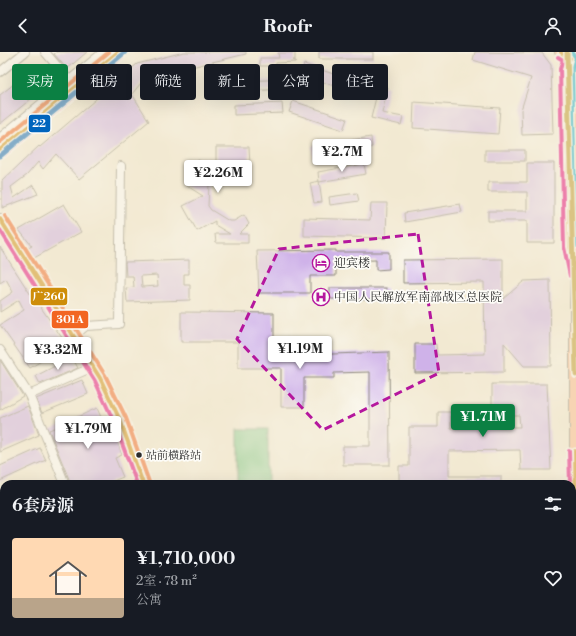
<!DOCTYPE html>
<html lang="zh">
<head>
<meta charset="utf-8">
<style>
	body { margin:0; font-family:"Libre Bodoni","Noto Serif SC",serif; background:#20242c; color:#f1f3f6; height:100vh; display:flex; flex-direction:column; font-size:15px; white-space:nowrap }
	* { box-sizing:border-box; margin:0 }
	p { font-size:13px; color:#9ea1a6 }
	.icon { flex:none; width:22px; height:22px; fill:none; stroke:currentColor; stroke-width:2; stroke-linecap:round; stroke-linejoin:round }
	.map { position:relative; flex:1; overflow:hidden }
	.details { position:absolute; left:0px; top:428px; width:576px; height:156px; display:flex; flex-direction:column; background:#171b24; border-radius:12px 12px 0 0; box-shadow:0 4px 16px #0002 }
	.details>* { flex:none }
	.top-card { position:absolute; left:12px; top:12px; width:552px; height:36px; display:flex; gap:8px }
	.price { position:absolute; translate:-50% -34px; padding:0 9px; border-radius:4px; background:#fff; color:#222; font-size:13px; line-height:26px; filter:drop-shadow(0 1px 2px #0008) }
	.price::after { content:''; position:absolute; left:50%; top:24px; width:12px; height:9px; margin-left:-6px; background:inherit; clip-path:polygon(0 0,100% 0,50% 100%) }
	.price.on { background:#0b8043; color:#fff }
	ul { padding:0; list-style:none }
	li { display:flex; align-items:center; gap:12px; height:100px; padding:0 12px }
	li+li { border-top:1px solid #363941 }
	li span { display:grid; place-items:center; flex:none; width:112px; height:80px; border-radius:4px; color:#555 }
	li>.icon { margin-inline-start:auto }
	span .icon { width:48px; height:48px; fill:#fffc; stroke-width:1 }
	li b { font-size:17px }
	h2 { display:flex; justify-content:space-between; align-items:center; height:48px; padding:0 12px; font-size:17px }
	.pill { padding:0 14px; border-radius:4px; background:#171b24; box-shadow:0 4px 16px #0002; font-size:14px; line-height:36px }
	.pill.on { background:#0b8043; color:#fff }
	header { display:flex; justify-content:space-between; align-items:center; height:52px; padding:0 12px; background:#171b24; font-size:18px; font-weight:800 }
	.map>svg:first-child { display:block }
	.grass { fill:#79c787; stroke:#527959 }
	.park { fill:url(#park-tufts); stroke:#527959 }
	.building { fill:#cfb2e9; fill-rule:evenodd }
	.lines { fill:none; stroke-linecap:round; stroke-linejoin:round }
	.minor-casing { stroke:#8e8a7e; stroke-width:10 }
	.tertiary-casing { stroke:#8e8a7e; stroke-width:12 }
	.primary-casing { stroke:#8e8a7e; stroke-width:14 }
	.minor { stroke:#fff; stroke-width:8 }
	.tertiary { stroke:#fff; stroke-width:10 }
	.primary { stroke:#fcba8e; stroke-width:12 }
	.bus-1-casing { stroke:#fdfcf7; stroke-width:7 }
	.bus-2-casing { stroke:#fdfcf7; stroke-width:7 }
	.bus-3-casing { stroke:#fdfcf7; stroke-width:7 }
	.bus-4-casing { stroke:#fdfcf7; stroke-width:7 }
	.bus-1 { stroke:#ce8d09; stroke-width:4 }
	.bus-2 { stroke:#e5007d; stroke-width:4 }
	.bus-3 { stroke:#f26522; stroke-width:4 }
	.bus-4 { stroke:#00a9ce; stroke-width:4 }
	.metro-1-casing { stroke:#fdfcf7; stroke-width:8 }
	.metro-2-casing { stroke:#fdfcf7; stroke-width:8 }
	.metro-1 { stroke:#bc9727; stroke-width:5 }
	.metro-2 { stroke:#0065bd; stroke-width:5 }
	.marked { fill:none; stroke:#b5179e; stroke-width:3; stroke-dasharray:8 5; stroke-linejoin:round }
	.bus-dot { fill:#2b2b2b; stroke:#fdfcf7; stroke-width:1.5 }
	.labels { text-anchor:middle; stroke-width:3.5; stroke-linejoin:round; paint-order:stroke }
	.bus-label { font-size:11px; fill:#2b2b2b; stroke:#fdfcf7; text-anchor:start }
	.poi-label { font-size:12px; fill:#2b2b2b; stroke:#fdfcf7; text-anchor:start }
	.line-badge { stroke:#fdfcf7; stroke-width:1.5 }
	.badge-label { font-size:11px; text-anchor:middle; font-weight:bold; fill:#fff }
</style>
</head>
<body>
<header><svg class="icon" aria-label="back" viewBox="0 0 24 24"><path d="M15 5l-7 7 7 7"/></svg>Roofr<svg class="icon" aria-label="person" viewBox="0 0 24 24"><circle cx="12" cy="8" r="4"/><path d="M4 21q1-7 8-7t8 7"/></svg></header>
<div class="map">
<svg width="576" height="584" viewBox="0 0 576 584">
	<defs>
		<pattern id="park-tufts" width="24" height="20" patternUnits="userSpaceOnUse"><rect width="24" height="20" fill="#79c787"/><path d="M3 7l-1-3M5 7V3M7 7l1-3M15 17l-1-3M17 17v-4M19 17l1-3" fill="none" stroke="#63a26f"/></pattern>
	</defs>
	<rect width="100%" height="100%" fill="#fdfcf7"/>
	<filter id="ink" filterUnits="userSpaceOnUse"><feTurbulence type="fractalNoise" baseFrequency=".025" numOctaves="2"/><feDisplacementMap in="SourceGraphic" scale="8" xChannelSelector="R" yChannelSelector="G"/><feConvolveMatrix kernelMatrix="1 2 1 2 8 2 1 2 1" color-interpolation-filters="sRGB"/></filter>
	<filter id="wash" filterUnits="userSpaceOnUse"><feTurbulence type="fractalNoise" baseFrequency=".012" numOctaves="4" result="noise"/><feDisplacementMap in="SourceGraphic" scale="16" xChannelSelector="R" yChannelSelector="G"/><feGaussianBlur stdDeviation="0.9" result="paint"/><feColorMatrix in="noise" values="0 0 0 0 0 0 0 0 0 0 0 0 0 0 0 0 0 1.4 0 .05"/><feComposite in="paint" operator="in"/></filter>
	<g filter="url(#wash)">
		<rect width="100%" height="100%" fill="#f2e9d2"/>
		<rect class="grass" x="238" y="377" width="30" height="55"/>
		<path class="park" d="M 273,580 L 486,580 L 487,584 L 250,584 Z"/>
		<g id="blocks">
			<g class="building">
				<path d="M 57,0 L 87,0 L 67,17 L 54,2 Z"/>
				<path d="M 184,0 L 246,0 L 246,2 L 145,26 L 132,42 L 149,69 L 79,127 L 56,102 L 43,117 L 38,110 L 27,123 L 11,135 L 14,146 L 33,133 L 38,142 L 2,156 L 2,129 L 39,94 L 40,95 L 137,12 Z"/>
				<rect x="319" y="0" width="54" height="7"/>
				<path d="M 475,0 L 542,1 L 551,13 L 553,82 L 522,83 L 521,58 L 531,26 L 473,8 Z"/>
				<path d="M 278,1 L 295,1 L 295,8 L 292,8 L 296,10 L 276,11 L 276,14 L 260,14 L 260,6 L 279,6 Z"/>
				<path d="M 304,12 L 357,30 L 353,40 L 301,23 Z"/>
				<path d="M 38,13 L 53,29 L 0,72 L 0,43 Z"/>
				<path d="M 290,27 L 290,37 L 243,39 L 242,29 Z"/>
				<path d="M 379,33 L 388,35 L 382,61 L 403,65 L 401,73 L 371,66 Z"/>
				<path d="M 293,49 L 347,67 L 343,78 L 289,60 Z"/>
				<path d="M 414,50 L 500,56 L 498,82 L 413,76 Z"/>
				<path d="M 282,51 L 283,61 L 234,63 L 234,53 Z"/>
				<path d="M 371,85 L 372,95 L 313,105 L 312,94 Z"/>
				<path d="M 216,95 L 249,95 L 250,114 L 244,124 L 234,117 L 230,117 L 211,129 L 209,132 L 208,154 L 211,158 L 229,169 L 234,169 L 244,163 L 249,172 L 239,182 L 248,182 L 248,191 L 216,191 L 215,182 L 230,182 L 215,173 L 215,169 L 197,179 L 183,154 L 203,144 L 184,132 L 198,108 L 216,118 Z"/>
				<rect x="485" y="98" width="40" height="11"/>
				<path d="M 527,111 L 554,111 L 554,191 L 527,191 L 527,169 L 488,169 L 488,159 L 527,159 L 527,140 L 488,140 L 488,130 L 527,130 Z"/>
				<path d="M 364,112 L 366,122 L 319,130 L 318,120 Z"/>
				<path d="M 319,129 L 322,150 L 314,151 L 310,131 Z"/>
				<path d="M 357,141 L 359,149 L 330,153 L 329,145 Z"/>
				<path d="M 371,151 L 387,151 L 386,186 L 304,184 L 304,166 L 370,168 Z"/>
				<path d="M 64,152 L 81,180 L 34,206 L 28,196 L 32,194 L 19,178 Z"/>
				<path d="M 460,152 L 462,160 L 405,170 L 404,161 Z"/>
				<path d="M 0,195 L 36,251 L 37,250 L 67,293 L 30,316 L 0,273 L 24,258 L 19,248 L 0,260 L 0,249 L 13,240 L 6,227 L 0,231 Z"/>
				<path d="M 336,198 L 336,200 L 389,200 L 389,217 L 376,218 L 376,208 L 336,209 L 336,224 L 310,224 L 310,241 L 259,241 L 257,199 Z"/>
				<path d="M 503,207 L 503,247 L 524,229 L 550,228 L 551,314 L 524,314 L 504,291 L 504,320 L 415,321 L 415,292 L 436,292 L 437,303 L 485,302 L 484,230 L 403,231 L 403,208 Z"/>
				<path d="M 189,208 L 189,222 L 184,222 L 184,233 L 190,233 L 190,248 L 127,250 L 126,236 L 134,235 L 133,224 L 126,224 L 125,210 ZM 157,223 L 158,234 L 142,235 L 141,224 Z"/>
				<rect x="330" y="236" width="56" height="11"/>
				<path d="M 181,260 L 274,261 L 274,300 L 304,299 L 304,303 L 389,300 L 390,413 L 343,413 L 343,394 L 370,394 L 370,320 L 334,321 L 334,326 L 304,326 L 304,355 L 281,355 L 281,316 L 238,316 L 238,290 L 181,290 Z"/>
				<path d="M 72,305 L 78,316 L 40,332 L 36,324 Z"/>
				<path d="M 0,308 L 23,344 L 0,358 Z"/>
				<path d="M 82,328 L 88,342 L 42,361 L 36,347 Z"/>
				<path d="M 492,332 L 547,332 L 551,418 L 521,418 L 520,398 L 449,399 L 449,424 L 501,424 L 501,432 L 399,432 L 399,414 L 409,414 L 409,375 L 438,375 L 438,360 L 451,360 L 451,376 L 474,376 L 474,361 L 487,361 L 487,375 L 520,375 L 519,363 L 492,363 Z"/>
				<path d="M 28,354 L 39,383 L 0,400 L 0,366 Z"/>
				<path d="M 97,356 L 106,377 L 111,375 L 116,385 L 122,403 L 115,406 L 123,425 L 106,432 L 71,432 L 49,378 L 74,368 L 73,367 Z"/>
				<path d="M 40,396 L 46,408 L 0,429 L 0,414 Z"/>
			</g>
		</g>
	</g>
	<g filter="url(#ink)">
		<use href="#blocks" fill-opacity="0" stroke="#8e8a7e" stroke-width="1"/>
		<g class="lines">
			<defs>
				<g id="minor">
					<path d="M 45,0 L 70,29"/>
					<path d="M 570,7 C 562,31 567,67 567,92 C 568,129 565,169 572,205"/>
					<path d="M 0,20 L 25,0"/>
					<path d="M 74,284 L 86,274 L 119,272 L 121,114"/>
					<path d="M 0,298 L 29,343 L 65,432"/>
					<path d="M 29,343 L 93,315"/>
					<path d="M 575,400 L 576,455"/>
				</g>
				<g id="tertiary">
					<path d="M 0,87 L 105,0"/>
					<path d="M 0,98 L 118,0"/>
					<path d="M 0,167 L 100,326 L 120,368 L 143,432"/>
					<path d="M 572,514 L 576,513"/>
					<path d="M 0,516 L 4,514"/>
					<path d="M 572,525 L 576,524"/>
					<path d="M 163,584 L 172,580"/>
					<path d="M 201,584 L 224,580"/>
				</g>
				<g id="primary">
					<path d="M 561,0 L 570,6 L 573,17 L 576,141"/>
					<path d="M 576,174 L 576,404"/>
					<path d="M 572,506 L 576,502"/>
					<path d="M 572,544 L 576,550"/>
				</g>
			</defs>
			<use href="#minor" class="minor-casing"/>
			<use href="#tertiary" class="tertiary-casing"/>
			<use href="#primary" class="primary-casing"/>
			<use href="#minor" class="minor"/>
			<use href="#tertiary" class="tertiary"/>
			<use href="#primary" class="primary"/>
			<defs>
				<g id="bus-1">
					<path d="M 561,0 L 570,6 L 566,17 L 570,195 L 576,223"/>
					<path d="M 0,98 L 118,0"/>
					<path d="M 0,167 L 100,326 L 120,368 L 143,432"/>
					<path d="M 575,399 L 576,455"/>
				</g>
				<g id="bus-2">
					<path d="M 558,5 L 563,8 L 560,17 L 564,195 L 570,224"/>
					<path d="M 4,103 L 122,5"/>
					<path d="M 0,178 L 95,329 L 114,370 L 137,432"/>
					<path d="M 569,399 L 570,432"/>
				</g>
				<g id="bus-3">
					<path d="M 0,90 L 109,0"/>
					<path d="M 5,164 L 105,323 L 126,366 L 149,430"/>
				</g>
				<path id="bus-4" d="M 572,0 L 576,6 L 572,18 L 576,194"/>
			</defs>
			<use href="#bus-1" class="bus-1-casing"/>
			<use href="#bus-2" class="bus-2-casing"/>
			<use href="#bus-3" class="bus-3-casing"/>
			<use href="#bus-4" class="bus-4-casing"/>
			<use href="#bus-1" class="bus-1"/>
			<use href="#bus-2" class="bus-2"/>
			<use href="#bus-3" class="bus-3"/>
			<use href="#bus-4" class="bus-4"/>
			<defs>
				<path id="metro-1" d="M 567,0 L 576,323"/>
				<path id="metro-2" d="M 0,104 L 125,0"/>
			</defs>
			<use href="#metro-1" class="metro-1-casing"/>
			<use href="#metro-2" class="metro-2-casing"/>
			<use href="#metro-1" class="metro-1"/>
			<use href="#metro-2" class="metro-2"/>
		</g>
	</g>
	<path d="M0 0H576V584H0ZM 418,182 L 439,321 L 323,378 L 237,287 L 279,197 Z" fill="#f2e9d2" fill-opacity=".55" fill-rule="evenodd"/>
	<path class="marked" d="M 418,182 L 439,321 L 323,378 L 237,287 L 279,197 Z"/>
	<defs>
		<symbol id="hotel-ring" viewBox="-11 -11 22 22"><circle r="9.5" fill="#fdfcf7" stroke="#b5179e" stroke-width="1.5"/><path d="M-6-4.5h1.5V1H6V5H4.5V3h-9V5H-6ZM-4 0a1.8 1.8 0 1 1 3.6 0ZM.5 0V-2.5h3Q6-2.5 6 0Z" fill="#b5179e"/></symbol>
		<symbol id="hospital-ring" viewBox="-11 -11 22 22"><circle r="9.5" fill="#fdfcf7" stroke="#b5179e" stroke-width="1.5"/><path d="M-5-5h3v3.5h4V-5h3V5h-3V1.5h-4V5h-3Z" fill="#b5179e"/></symbol>
	</defs>
	<g fill-rule="evenodd">
		<use href="#hotel-ring" x="311" y="201" width="20" height="20"/>
		<use href="#hospital-ring" x="311" y="235" width="20" height="20"/>
	</g>
	<circle class="bus-dot" cx="139" cy="403" r="3.5"/>
	<g class="labels">
		<g class="bus-label">
			<text x="146" y="407">站前横路站</text>
		</g>
		<g class="poi-label">
			<text x="334" y="215">迎宾楼</text>
			<text x="334" y="249">中国人民解放军南部战区总医院</text>
		</g>
	</g>
	<g class="line-badge">
		<rect x="28" y="62" width="23" height="19" rx="4" fill="#0065bd"/>
		<rect x="30" y="235" width="38" height="19" rx="4" fill="#ce8d09"/>
		<rect x="51" y="258" width="38" height="19" rx="4" fill="#f26522"/>
	</g>
	<g class="badge-label">
		<text x="39" y="75">22</text>
		<text x="49" y="248">广260</text>
		<text x="70" y="271">301A</text>
	</g>
</svg>
<b class="price" style="left:342px;top:121px">¥2.7M</b>
<b class="price" style="left:218px;top:142px">¥2.26M</b>
<b class="price" style="left:300px;top:318px">¥1.19M</b>
<b class="price" style="left:58px;top:319px">¥3.32M</b>
<b class="price on" style="left:483px;top:386px">¥1.71M</b>
<b class="price" style="left:88px;top:398px">¥1.79M</b>
<div class="top-card">
<a class="pill on">买房</a>
<a class="pill">租房</a>
<a class="pill">筛选</a>
<a class="pill">新上</a>
<a class="pill">公寓</a>
<a class="pill">住宅</a>
</div>
<section class="details">
<h2>6套房源<svg class="icon" aria-label="filters" viewBox="0 0 24 24"><path d="M4 7h16M4 17h16"/><circle cx="9" cy="7" r="2"/><circle cx="15" cy="17" r="2"/></svg></h2>
<ul>
<li><span style="background:linear-gradient(#ffd9b3 75%,#b9a48a 0)"><svg class="icon" aria-label="home" viewBox="0 0 24 24"><path d="M3 11l9-7 9 7M6 9v11h12V9"/></svg></span><div><b>¥1,710,000</b><p>2室 · 78 m²</p><p>公寓</p></div><svg class="icon" aria-label="heart" viewBox="0 0 24 24"><path d="M12 20l-8-8c-3-5 5-10 8-4 3-6 11-1 8 4z"/></svg></li>
</ul>
</section>
</div>
</body>
</html>
